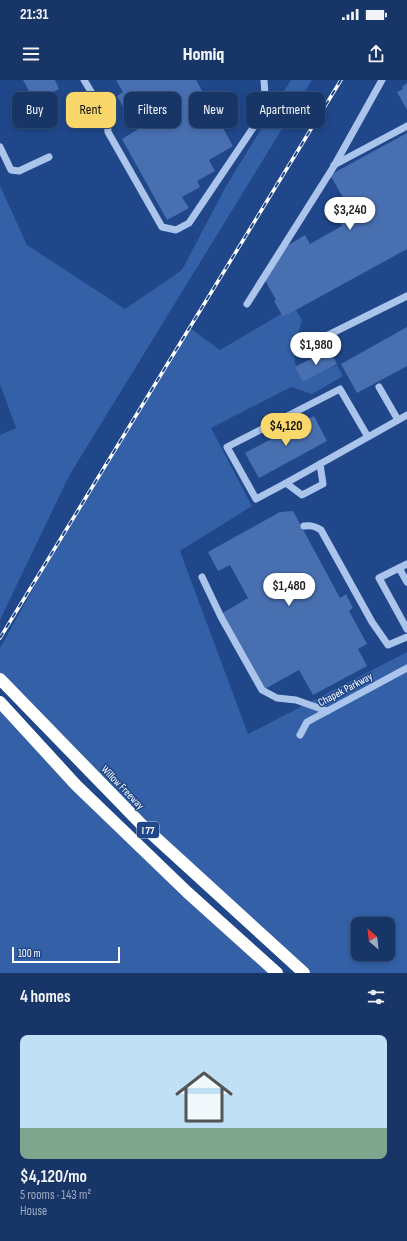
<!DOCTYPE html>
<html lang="en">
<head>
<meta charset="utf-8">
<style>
	body { margin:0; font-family:"Sofia Sans Condensed",sans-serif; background:#244070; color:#f1f3f6; height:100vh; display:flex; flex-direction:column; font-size:15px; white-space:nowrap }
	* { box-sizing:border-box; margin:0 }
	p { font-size:13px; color:#9eabc0 }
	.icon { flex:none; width:22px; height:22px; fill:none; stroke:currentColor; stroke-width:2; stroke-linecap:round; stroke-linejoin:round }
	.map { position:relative; height:893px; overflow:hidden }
	.sheet { display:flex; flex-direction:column; background:#173567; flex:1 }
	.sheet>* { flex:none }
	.banner { position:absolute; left:12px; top:12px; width:383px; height:36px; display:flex; gap:8px }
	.needle { width:26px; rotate:332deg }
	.tools { position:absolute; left:351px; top:837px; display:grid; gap:8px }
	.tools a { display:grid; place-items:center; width:44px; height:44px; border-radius:8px; background:#173567; box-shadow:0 2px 6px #0003,0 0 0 1px #36507b; font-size:20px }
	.scale { position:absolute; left:12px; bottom:10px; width:108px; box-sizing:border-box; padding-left:4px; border:2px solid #fff; border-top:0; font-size:11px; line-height:14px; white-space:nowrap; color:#fff; -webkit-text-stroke:3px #1f4789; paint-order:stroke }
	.price { position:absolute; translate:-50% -34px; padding:0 9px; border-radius:14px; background:#fff; color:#222; font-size:13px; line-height:26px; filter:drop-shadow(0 1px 2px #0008) }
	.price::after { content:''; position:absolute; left:50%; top:24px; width:12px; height:9px; margin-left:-6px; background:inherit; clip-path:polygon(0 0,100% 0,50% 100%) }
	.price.on { background:#f9d76a; color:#111 }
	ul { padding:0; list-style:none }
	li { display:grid; align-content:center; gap:8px; height:212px; padding:0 20px }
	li+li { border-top:1px solid #36507b }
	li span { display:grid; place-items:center; height:124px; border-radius:8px; color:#555 }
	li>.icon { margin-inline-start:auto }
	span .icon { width:72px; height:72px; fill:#fffc; stroke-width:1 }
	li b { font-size:17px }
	h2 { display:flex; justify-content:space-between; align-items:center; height:48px; padding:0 20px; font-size:17px }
	.pill { padding:0 14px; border-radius:8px; background:#173567; box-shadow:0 2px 6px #0003,0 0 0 1px #36507b; font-size:14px; line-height:36px }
	.pill.on { background:#f9d76a; color:#111 }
	.status { display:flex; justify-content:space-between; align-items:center; height:28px; padding:0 20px; background:#173567; direction:ltr }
	.status svg { height:11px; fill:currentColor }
	header { display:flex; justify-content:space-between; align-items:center; height:52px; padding:0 20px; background:#173567; font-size:18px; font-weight:800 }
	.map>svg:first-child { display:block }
	.green { fill:#3360a6; fill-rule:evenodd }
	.building { fill:#4870b1 }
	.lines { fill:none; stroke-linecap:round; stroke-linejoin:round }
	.minor { stroke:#aac4eb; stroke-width:7 }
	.highway { stroke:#fff; stroke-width:12 }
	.rail-casing { stroke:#fff; stroke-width:3.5 }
	.rail { stroke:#1f4789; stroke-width:2; stroke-dasharray:6; stroke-linecap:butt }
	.labels { text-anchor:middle; stroke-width:3; stroke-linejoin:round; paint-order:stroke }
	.shield { fill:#1f4789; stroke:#bcc8dc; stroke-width:1 }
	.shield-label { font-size:10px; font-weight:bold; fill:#fff }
	.street-label { font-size:11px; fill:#fff; stroke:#1f4789 }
</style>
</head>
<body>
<div class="status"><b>21:31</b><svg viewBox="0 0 49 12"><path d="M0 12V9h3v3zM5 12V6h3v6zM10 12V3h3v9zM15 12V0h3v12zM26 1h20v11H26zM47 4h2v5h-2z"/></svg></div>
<header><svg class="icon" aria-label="menu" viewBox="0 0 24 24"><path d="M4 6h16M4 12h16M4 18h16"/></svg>Homiq<svg class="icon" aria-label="share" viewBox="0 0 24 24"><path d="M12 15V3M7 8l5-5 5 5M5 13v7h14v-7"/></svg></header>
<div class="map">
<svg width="407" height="893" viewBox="0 0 407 893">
	<rect width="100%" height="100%" fill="#1f4789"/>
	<g class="green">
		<path d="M 291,0 L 312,0 L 69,396 L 0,540 L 0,355 L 16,348 L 0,304 L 0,106 L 27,165 L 125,229 L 182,190 L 225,108 Z"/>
		<path d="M 296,230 L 302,240 L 294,268 L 295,283 L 302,298 L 316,295 L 337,285 L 343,296 L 312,314 L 291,307 L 211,348 L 252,426 L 180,471 L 248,654 L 407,572 L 407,893 L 304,893 L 143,746 L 0,598 L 0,568 L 60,460 L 190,248 L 220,270 L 281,234 L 283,237 ZM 358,844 L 388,844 L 388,874 L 358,874 Z"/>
		<path d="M 0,622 L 76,705 L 277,893 L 0,893 Z"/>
	</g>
	<g class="building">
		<path d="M 23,0 L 55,0 L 59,9 L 35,22 Z"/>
		<path d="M 116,0 L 196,0 L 233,66 L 209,80 L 215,91 L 197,101 L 200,107 L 182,117 L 189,128 L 167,140 L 122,59 L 137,50 L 117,16 L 123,12 Z"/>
		<path d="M 407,3 L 407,30 L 397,12 L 403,9 L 402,7 Z"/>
		<path d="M 407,53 L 407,169 L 283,237 L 274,221 L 276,220 L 265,200 L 287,166 L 305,155 L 310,164 L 342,146 L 336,136 L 349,128 L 330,95 Z"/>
		<path d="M 407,247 L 407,286 L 357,313 L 341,284 Z"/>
		<path d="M 329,269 L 337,284 L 303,302 L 295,287 Z"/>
		<path d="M 314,336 L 327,361 L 259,398 L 245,373 Z"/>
		<path d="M 293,431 L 340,518 L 346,514 L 353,528 L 349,531 L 367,564 L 358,569 L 367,586 L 313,615 L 299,590 L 263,610 L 221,534 L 248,518 L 230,485 L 218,491 L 208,472 L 280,432 Z"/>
	</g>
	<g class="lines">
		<g class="minor">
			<path d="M 84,0 L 107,38 L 108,52 L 162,147 L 176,150 L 189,143 L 259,39 L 265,15 L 264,0"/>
			<path d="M 0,67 L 11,90 L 19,91 L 49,77"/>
			<path d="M 334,85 L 407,46"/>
			<path d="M 247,224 L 334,86 L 382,0"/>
			<path d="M 310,264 L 407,216"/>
			<path d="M 379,307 L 398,340"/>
			<path d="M 368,357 L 340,309 L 227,367 L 256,419 L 286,403 L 302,415 L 323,404 L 320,384 L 407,335"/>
			<path d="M 286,403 L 320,384"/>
			<path d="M 304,446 C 311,445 315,446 321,450 L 372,542 L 388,565 L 407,557"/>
			<path d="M 407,484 L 379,498 L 407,549"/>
			<path d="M 399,488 L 407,502"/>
			<path d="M 202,497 L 221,537 L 262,610 L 277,618 L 296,620 L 327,631"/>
			<path d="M 300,655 L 307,642 L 407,588"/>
		</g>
		<g class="highway">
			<path d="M 0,599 L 143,746 L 304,893"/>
			<path d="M 0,622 L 76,705 L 187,812 L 277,893"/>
		</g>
		<defs>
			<path id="rail" d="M 0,558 L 341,0"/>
		</defs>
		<use href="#rail" class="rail-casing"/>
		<use href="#rail" class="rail"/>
	</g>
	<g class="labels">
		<rect class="shield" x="137" y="742" width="22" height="16" rx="3"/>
		<g class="shield-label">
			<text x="148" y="754">I 77</text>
		</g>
		<g class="street-label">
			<text transform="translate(345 609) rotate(-28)" y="4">Chapek Parkway</text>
			<text transform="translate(123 707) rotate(46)" y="4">Willow Freeway</text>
		</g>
	</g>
</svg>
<div class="tools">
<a><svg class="needle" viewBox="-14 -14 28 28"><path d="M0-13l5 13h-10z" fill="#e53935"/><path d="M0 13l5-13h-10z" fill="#9eabc0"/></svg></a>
</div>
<div class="scale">100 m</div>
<b class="price" style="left:350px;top:151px">$3,240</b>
<b class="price" style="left:316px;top:286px">$1,980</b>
<b class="price on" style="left:286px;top:367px">$4,120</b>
<b class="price" style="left:289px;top:527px">$1,480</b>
<div class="banner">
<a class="pill">Buy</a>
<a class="pill on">Rent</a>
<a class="pill">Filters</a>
<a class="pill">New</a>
<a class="pill">Apartment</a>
</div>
</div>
<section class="sheet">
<h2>4 homes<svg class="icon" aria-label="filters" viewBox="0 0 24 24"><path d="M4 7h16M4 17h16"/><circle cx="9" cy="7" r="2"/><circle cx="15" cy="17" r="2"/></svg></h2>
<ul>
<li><span style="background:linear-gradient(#bfe0f5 75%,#7fa58c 0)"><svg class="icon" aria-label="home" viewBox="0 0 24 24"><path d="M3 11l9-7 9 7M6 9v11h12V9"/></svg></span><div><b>$4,120/mo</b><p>5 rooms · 143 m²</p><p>House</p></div></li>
</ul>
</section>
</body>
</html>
